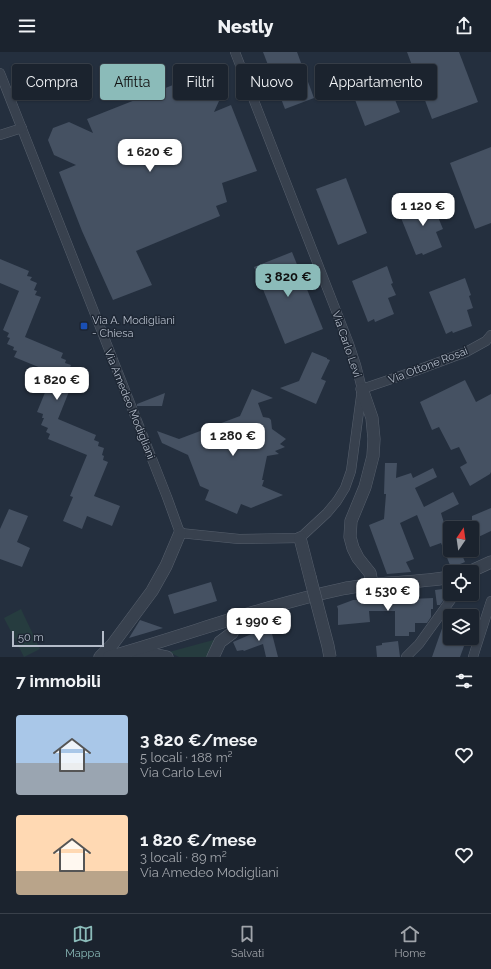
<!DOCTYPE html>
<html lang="it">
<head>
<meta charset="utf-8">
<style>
	body { margin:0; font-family:Raleway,sans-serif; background:#242b36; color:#f1f3f6; height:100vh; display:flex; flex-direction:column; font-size:15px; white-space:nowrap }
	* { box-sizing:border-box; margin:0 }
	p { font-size:13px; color:#a0a4aa }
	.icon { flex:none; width:22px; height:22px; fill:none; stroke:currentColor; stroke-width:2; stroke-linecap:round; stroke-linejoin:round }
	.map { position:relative; height:605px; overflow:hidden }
	.drawer { display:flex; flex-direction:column; background:#1b232e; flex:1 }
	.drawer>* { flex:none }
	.banner { position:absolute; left:12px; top:12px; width:467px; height:36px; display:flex; gap:8px }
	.needle { width:26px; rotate:13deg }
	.buttons { position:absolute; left:443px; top:469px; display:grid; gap:8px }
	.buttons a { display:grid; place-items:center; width:36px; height:36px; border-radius:4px; background:#1b232e; box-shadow:0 1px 3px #0004,0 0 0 1px #39404a; font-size:20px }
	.scale { position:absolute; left:12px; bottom:10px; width:92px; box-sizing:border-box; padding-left:4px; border:2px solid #b4bcc9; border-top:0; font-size:11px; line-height:14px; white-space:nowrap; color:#b4bcc9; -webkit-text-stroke:3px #1d2633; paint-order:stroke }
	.price { position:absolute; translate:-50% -34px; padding:0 9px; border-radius:8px; background:#fff; color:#222; font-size:13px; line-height:26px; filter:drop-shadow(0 1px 2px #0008) }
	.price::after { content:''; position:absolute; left:50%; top:24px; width:12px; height:9px; margin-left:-6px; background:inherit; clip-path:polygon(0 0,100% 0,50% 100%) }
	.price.current { background:#8bbbb9; color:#111 }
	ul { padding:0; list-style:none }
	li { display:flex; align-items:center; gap:12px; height:100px; padding:0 16px }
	li span { display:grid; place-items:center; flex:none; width:112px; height:80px; border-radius:4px; color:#555 }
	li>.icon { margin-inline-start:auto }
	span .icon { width:48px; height:48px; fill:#fffc; stroke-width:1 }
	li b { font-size:17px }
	h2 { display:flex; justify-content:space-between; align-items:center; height:48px; padding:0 16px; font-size:17px }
	.tag { padding:0 14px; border-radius:4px; background:#1b232e; box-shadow:0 1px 3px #0004,0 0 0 1px #39404a; font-size:14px; line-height:36px }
	.tag.current { background:#8bbbb9; color:#111 }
	header { display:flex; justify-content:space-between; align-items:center; height:52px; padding:0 16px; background:#1b232e; font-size:18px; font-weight:800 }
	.tabs { display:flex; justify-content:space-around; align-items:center; height:56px; border-top:1px solid #39404a; background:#1b232e; font-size:11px; color:#a0a4aa }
	.tabs a { display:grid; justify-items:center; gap:2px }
	.tabs .current { color:#8bbbb9 }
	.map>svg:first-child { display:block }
	.green { fill:#263c3f }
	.building { fill:#455162 }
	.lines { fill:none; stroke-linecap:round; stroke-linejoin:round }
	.minor-casing { stroke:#565f6c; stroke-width:10 }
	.tertiary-casing { stroke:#565f6c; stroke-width:13 }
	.minor { stroke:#38414e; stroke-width:9 }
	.tertiary { stroke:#38414e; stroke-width:12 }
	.tertiary-bridge-casing { stroke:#565f6c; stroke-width:13; stroke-linecap:butt }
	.tertiary-bridge { stroke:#38414e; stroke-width:12 }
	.transit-dot { fill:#1a4fb4; stroke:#1d2633; stroke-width:1.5 }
	.labels { text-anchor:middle; stroke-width:3; stroke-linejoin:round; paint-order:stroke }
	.poi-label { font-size:11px; fill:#b4bcc9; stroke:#1d2633; text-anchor:start }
	.street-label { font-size:11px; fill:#b4bcc9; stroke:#1d2633 }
</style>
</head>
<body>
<header><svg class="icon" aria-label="menu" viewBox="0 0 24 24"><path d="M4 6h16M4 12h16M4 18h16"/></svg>Nestly<svg class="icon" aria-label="share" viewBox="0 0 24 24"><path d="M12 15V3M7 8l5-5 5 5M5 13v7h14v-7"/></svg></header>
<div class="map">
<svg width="491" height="605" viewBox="0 0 491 605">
	<rect width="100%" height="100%" fill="#242f3e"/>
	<g class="green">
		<path d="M 21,557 L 40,597 L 24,605 L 4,566 Z"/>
		<path d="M 217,587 L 207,605 L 179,605 L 169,600 Z"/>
	</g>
	<g class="building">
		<path d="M 263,0 L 297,0 L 314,46 L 285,57 Z"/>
		<path d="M 407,0 L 459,0 L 478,50 L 432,67 Z"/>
		<path d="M 380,11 L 400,60 L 365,74 L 346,24 Z"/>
		<path d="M 208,20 L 219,26 L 224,38 L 214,60 L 231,53 L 257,119 L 222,131 L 227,150 L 216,154 L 220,164 L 136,199 L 152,233 L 113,248 L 82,179 L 59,120 L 76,113 L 54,103 L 48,88 L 53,76 L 69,70 L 93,81 L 87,67 L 178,31 L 181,37 L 193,31 L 196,25 Z"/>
		<path d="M 491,95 L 491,171 L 475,177 L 450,111 Z"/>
		<path d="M 346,126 L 367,181 L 338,193 L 316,137 Z"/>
		<path d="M 434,148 L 441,164 L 438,165 L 443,177 L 436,180 L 442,195 L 423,203 L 422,201 L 416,203 L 399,161 Z"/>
		<path d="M 292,200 L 323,277 L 285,292 L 254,215 Z"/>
		<path d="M 0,207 L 29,219 L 27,224 L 32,225 L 30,228 L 37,231 L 34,238 L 37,239 L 35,243 L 41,245 L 25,285 L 63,301 L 61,306 L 66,308 L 65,311 L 71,313 L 68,321 L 70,321 L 69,325 L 74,327 L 58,367 L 96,383 L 94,388 L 99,390 L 98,394 L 104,396 L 102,403 L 104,404 L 103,408 L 108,410 L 94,444 L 120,454 L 112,474 L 87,464 L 82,477 L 63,469 L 73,445 L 70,444 L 87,403 L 48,387 L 50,382 L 46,380 L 48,376 L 41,373 L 44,366 L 42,366 L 43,362 L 37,360 L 53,321 L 14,305 L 17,299 L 13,298 L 14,295 L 7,292 L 10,286 L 7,285 L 9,281 L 3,278 L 19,239 L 0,231 Z"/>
		<path d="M 387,214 L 393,231 L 391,232 L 396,243 L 388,246 L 394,262 L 375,270 L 374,267 L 368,270 L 352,229 Z"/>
		<path d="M 465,226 L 471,243 L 469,244 L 473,256 L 467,258 L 472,274 L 453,281 L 452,279 L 446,282 L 429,240 Z"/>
		<path d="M 312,300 L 327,306 L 327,307 L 330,308 L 321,327 L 326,329 L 316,352 L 280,336 L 299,329 Z"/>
		<path d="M 465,328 L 476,350 L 491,342 L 491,420 L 490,422 L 470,434 L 460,415 L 467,411 L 459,395 L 451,398 L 439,375 L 432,378 L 420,350 Z"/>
		<path d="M 252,337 L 273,346 L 258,351 L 263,365 L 269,366 L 271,368 L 272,377 L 286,387 L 280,392 L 285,395 L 275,399 L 279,402 L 267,404 L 262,428 L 264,428 L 262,434 L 283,443 L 251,456 L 241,452 L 237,462 L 205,448 L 209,438 L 200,434 L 188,403 L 162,391 L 157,379 L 179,387 L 240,364 Z"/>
		<path d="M 165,341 L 162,354 L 137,354 L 137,352 Z"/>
		<path d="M 385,411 L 397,411 L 396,426 L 411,421 L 413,426 L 433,416 L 437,425 L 415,436 L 424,455 L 453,440 L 459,452 L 441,461 L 447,481 L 450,480 L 450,498 L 460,498 L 465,510 L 453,515 L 452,512 L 450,513 L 441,491 L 430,495 L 417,463 L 400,471 L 414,507 L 406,510 L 411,520 L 387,522 L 369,473 L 384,467 L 386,442 L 384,442 Z"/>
		<path d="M 491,456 L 491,479 L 472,488 L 472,464 Z"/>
		<path d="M 9,457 L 28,464 L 17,490 L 30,496 L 22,515 L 0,507 L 0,477 Z"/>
		<path d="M 211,530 L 217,549 L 174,562 L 168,543 Z"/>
		<path d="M 450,536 L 450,539 L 440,553 L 437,553 L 435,538 Z"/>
		<path d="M 389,546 L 389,548 L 433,546 L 433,557 L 431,557 L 431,565 L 427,571 L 415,571 L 415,580 L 409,580 L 409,584 L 395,584 L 395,559 L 369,559 L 370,570 L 338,573 L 338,557 L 337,554 L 353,548 Z"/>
		<path d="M 450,559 L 450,586 L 467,586 L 460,605 L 432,605 L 446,565 Z"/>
		<path d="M 140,568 L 163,576 L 129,586 Z"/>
		<path d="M 270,574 L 278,605 L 266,605 L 263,592 L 244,599 L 243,598 L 237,599 L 233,590 Z"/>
		<path d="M 398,589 L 400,605 L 377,605 L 376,594 L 382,593 L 382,591 Z"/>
	</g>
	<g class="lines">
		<defs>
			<g id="minor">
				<path d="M 0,21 L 167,445 L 180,481 L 239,487 L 300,486 L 327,461 L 337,449 L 345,436 L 351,419 L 362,337 L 356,313 L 349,292 L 235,0"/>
				<path d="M 0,83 L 22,76"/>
				<path d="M 362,337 L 415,319 L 466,300 L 486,289 L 491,283"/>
				<path d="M 406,605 L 419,592 L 455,542"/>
				<path d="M 473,605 L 491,549"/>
			</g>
			<g id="tertiary">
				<path d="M 362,337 L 372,366 L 374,387 L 373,404 L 365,435 L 351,469 L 350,485 L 353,496 L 358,506 L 370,521 L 372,532"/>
				<path d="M 300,486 L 310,525"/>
				<path d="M 469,520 L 491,510"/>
				<path d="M 136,601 L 153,602 L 167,605"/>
				<path d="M 100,605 L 112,593 L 152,539 L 166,514 L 180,481"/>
				<path d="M 109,605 C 187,583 263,554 342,537 C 378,529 414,532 450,525"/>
				<path d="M 213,605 L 220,590 L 232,581 L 239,566"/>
			</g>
		</defs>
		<use href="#minor" class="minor-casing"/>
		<use href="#tertiary" class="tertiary-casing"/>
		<use href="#minor" class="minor"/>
		<use href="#tertiary" class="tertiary"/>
		<defs>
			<path id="tertiary-bridge" d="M 310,525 L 328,594 L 330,605"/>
		</defs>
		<use href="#tertiary-bridge" class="tertiary-bridge-casing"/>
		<use href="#tertiary-bridge" class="tertiary-bridge"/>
	</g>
	<rect class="transit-dot" x="80" y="270" width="8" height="8" rx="2"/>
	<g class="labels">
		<g class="poi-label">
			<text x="92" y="272">Via A. Modigliani<tspan x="92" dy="13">- Chiesa</tspan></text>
		</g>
		<g class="street-label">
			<text transform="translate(347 292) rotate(71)" y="4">Via Carlo Levi</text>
			<text transform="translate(428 313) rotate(-21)" y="4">Via Ottone Rosai</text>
			<text transform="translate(130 352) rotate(68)" y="4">Via Amedeo Modigliani</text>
		</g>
	</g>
</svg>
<div class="buttons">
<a><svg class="needle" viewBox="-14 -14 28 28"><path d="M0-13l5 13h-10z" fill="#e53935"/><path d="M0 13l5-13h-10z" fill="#a0a4aa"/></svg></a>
<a><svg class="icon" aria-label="locate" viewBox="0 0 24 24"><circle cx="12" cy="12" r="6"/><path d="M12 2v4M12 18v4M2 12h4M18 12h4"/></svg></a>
<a><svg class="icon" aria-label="layers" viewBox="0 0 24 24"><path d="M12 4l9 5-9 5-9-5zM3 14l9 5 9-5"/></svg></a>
</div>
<div class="scale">50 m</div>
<b class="price" style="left:150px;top:121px">1 620 €</b>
<b class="price" style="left:423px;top:175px">1 120 €</b>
<b class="price current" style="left:288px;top:246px">3 820 €</b>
<b class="price" style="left:57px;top:349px">1 820 €</b>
<b class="price" style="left:233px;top:405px">1 280 €</b>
<b class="price" style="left:388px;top:560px">1 530 €</b>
<b class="price" style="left:259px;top:590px">1 990 €</b>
<div class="banner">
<a class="tag">Compra</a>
<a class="tag current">Affitta</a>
<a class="tag">Filtri</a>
<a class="tag">Nuovo</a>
<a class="tag">Appartamento</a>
</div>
</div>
<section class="drawer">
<h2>7 immobili<svg class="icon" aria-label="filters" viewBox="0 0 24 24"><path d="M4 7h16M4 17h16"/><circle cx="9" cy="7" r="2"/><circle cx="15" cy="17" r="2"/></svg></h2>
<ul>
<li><span style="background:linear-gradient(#a9c7e8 60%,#9aa5b1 0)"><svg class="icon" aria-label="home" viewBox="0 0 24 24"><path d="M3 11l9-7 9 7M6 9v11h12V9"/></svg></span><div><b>3 820 €/mese</b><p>5 locali · 188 m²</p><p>Via Carlo Levi</p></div><svg class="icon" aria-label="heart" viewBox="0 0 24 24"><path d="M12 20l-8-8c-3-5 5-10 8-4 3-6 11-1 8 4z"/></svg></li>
<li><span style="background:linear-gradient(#ffd9b3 70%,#b9a48a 0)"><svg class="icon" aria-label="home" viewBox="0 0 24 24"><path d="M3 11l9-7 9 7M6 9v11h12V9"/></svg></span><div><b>1 820 €/mese</b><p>3 locali · 89 m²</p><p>Via Amedeo Modigliani</p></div><svg class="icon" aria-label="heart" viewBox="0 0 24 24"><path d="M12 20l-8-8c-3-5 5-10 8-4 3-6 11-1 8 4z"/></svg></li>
</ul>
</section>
<nav class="tabs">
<a class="current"><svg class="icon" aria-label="map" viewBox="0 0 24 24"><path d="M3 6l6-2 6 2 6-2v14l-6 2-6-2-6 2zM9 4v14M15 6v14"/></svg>Mappa</a>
<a><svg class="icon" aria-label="saved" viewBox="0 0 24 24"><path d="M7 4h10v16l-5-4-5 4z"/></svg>Salvati</a>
<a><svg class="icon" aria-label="home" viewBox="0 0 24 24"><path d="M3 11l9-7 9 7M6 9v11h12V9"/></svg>Home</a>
</nav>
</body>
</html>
